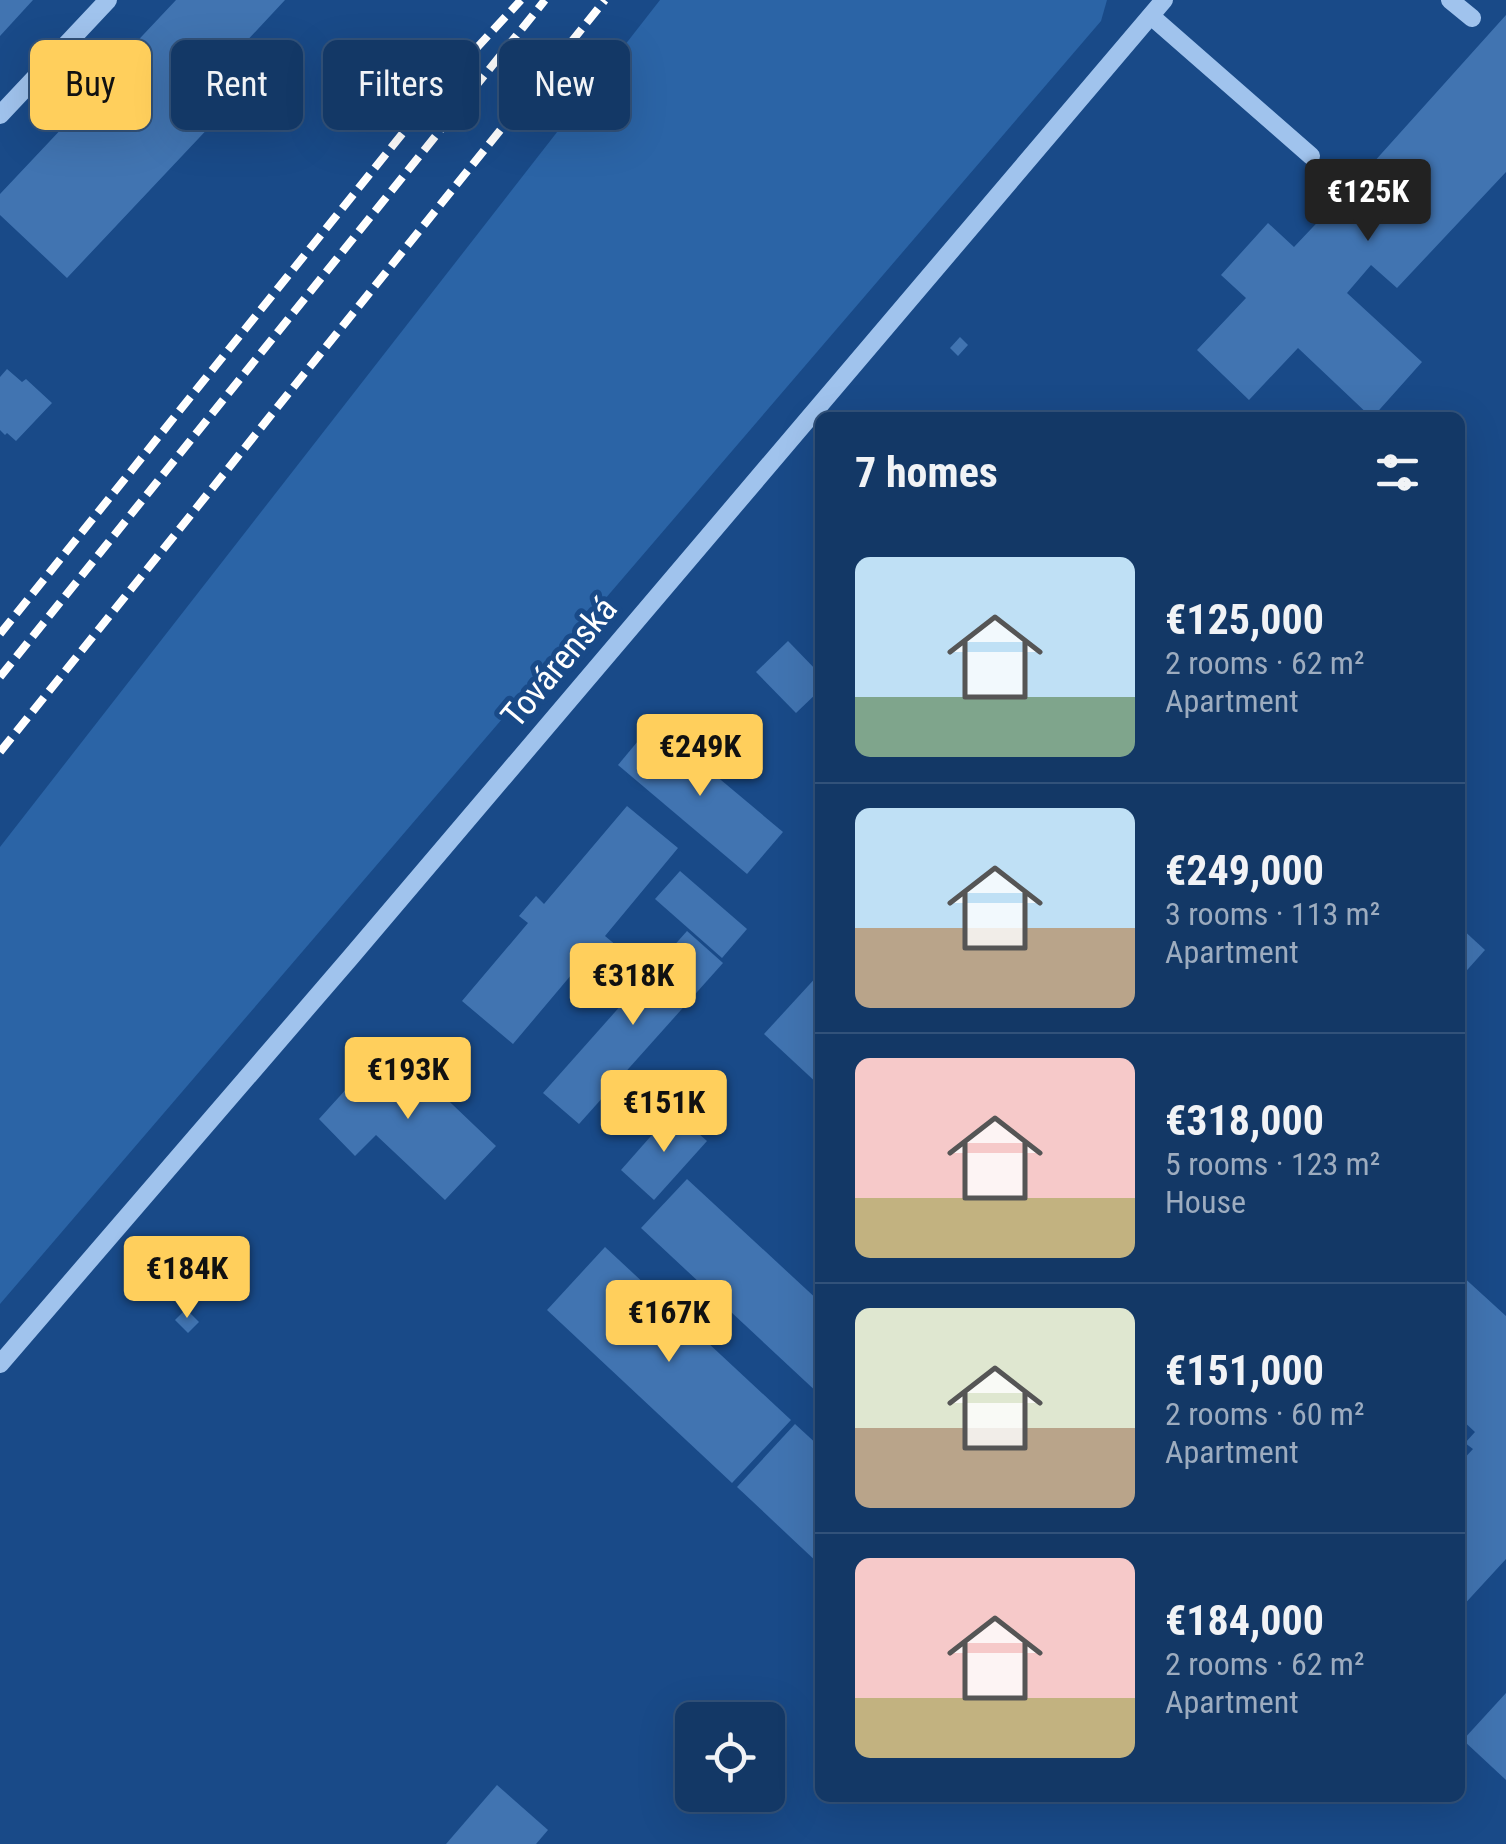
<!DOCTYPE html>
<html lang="en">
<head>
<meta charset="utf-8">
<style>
	body { margin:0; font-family:"Roboto Condensed",sans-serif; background:#20436f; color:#f1f3f6; height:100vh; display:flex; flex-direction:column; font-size:38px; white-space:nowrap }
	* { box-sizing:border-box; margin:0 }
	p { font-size:32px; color:#9dacbf }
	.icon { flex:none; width:55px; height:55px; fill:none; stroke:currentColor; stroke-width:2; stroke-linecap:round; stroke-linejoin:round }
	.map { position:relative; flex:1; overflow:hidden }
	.drawer { position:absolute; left:815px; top:412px; width:650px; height:1390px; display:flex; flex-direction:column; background:#133866; border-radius:15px; box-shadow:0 10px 40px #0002,0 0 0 2px #32527a }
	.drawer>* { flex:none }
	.guide { position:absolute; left:30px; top:40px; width:635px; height:90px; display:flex; gap:20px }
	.buttons { position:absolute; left:675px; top:1702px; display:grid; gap:20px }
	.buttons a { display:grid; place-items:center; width:110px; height:110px; border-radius:15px; background:#133866; box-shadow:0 10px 40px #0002,0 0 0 2px #32527a; font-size:50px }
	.price { position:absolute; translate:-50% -85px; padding:0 22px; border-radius:10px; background:#ffcf5c; color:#111; font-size:32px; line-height:65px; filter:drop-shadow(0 2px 5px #0008) }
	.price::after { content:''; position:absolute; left:50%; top:60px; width:30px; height:22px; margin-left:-15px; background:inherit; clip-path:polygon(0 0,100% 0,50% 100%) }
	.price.selected { background:#222; color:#fff }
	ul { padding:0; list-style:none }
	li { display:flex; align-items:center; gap:30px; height:250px; padding:0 40px }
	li+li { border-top:2px solid #32527a }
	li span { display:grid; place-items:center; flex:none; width:280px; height:200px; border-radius:15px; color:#555 }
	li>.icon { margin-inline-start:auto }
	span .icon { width:120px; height:120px; fill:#fffc; stroke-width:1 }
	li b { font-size:42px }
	h2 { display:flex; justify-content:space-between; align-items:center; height:120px; padding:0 40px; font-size:42px }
	.pill { padding:0 35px; border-radius:15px; background:#133866; box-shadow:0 10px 40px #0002,0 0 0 2px #32527a; font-size:35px; line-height:90px }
	.pill.selected { background:#ffcf5c; color:#111 }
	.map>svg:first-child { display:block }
	.green { fill:#2b64a6 }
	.building { fill:#4174b1 }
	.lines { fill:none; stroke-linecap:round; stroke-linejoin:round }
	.minor { stroke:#a0c3ed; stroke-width:18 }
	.rail { stroke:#fff; stroke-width:8; stroke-dasharray:18 8; stroke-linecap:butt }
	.labels { text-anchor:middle; stroke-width:10; stroke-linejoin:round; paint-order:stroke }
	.street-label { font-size:35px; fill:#fff; stroke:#194a88 }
</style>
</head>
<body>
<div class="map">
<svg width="1506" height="1844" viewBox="0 0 1506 1844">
	<rect width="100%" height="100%" fill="#194a88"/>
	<path class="green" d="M 660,0 L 1107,0 L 1101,21 L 0,1304 L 0,847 Z"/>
	<g class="building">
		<path d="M 0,0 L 33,0 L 0,36 Z"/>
		<path d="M 176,0 L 285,0 L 242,46 L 265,68 L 67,278 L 0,215 L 0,194 L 66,124 L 62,121 Z"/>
		<path d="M 1506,15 L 1506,172 L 1397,288 L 1371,265 L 1347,293 L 1422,362 L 1372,418 L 1298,348 L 1249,400 L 1197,350 L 1246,298 L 1221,275 L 1268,223 L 1294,247 L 1364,173 Z"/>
		<path d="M 960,337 L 968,345 L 958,356 L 950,348 Z"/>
		<path d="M 7,369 L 22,382 L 26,379 L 52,403 L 16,441 L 7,433 L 5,435 L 0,430 L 0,377 Z"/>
		<path d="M 788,641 L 820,674 L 820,690 L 796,713 L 756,672 Z"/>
		<path d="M 653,723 L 783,832 L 747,874 L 618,765 Z"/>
		<path d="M 627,806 L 678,848 L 605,936 L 623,951 L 606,970 L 588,955 L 513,1044 L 462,1001 L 528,923 L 519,916 L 536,896 L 544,904 Z"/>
		<path d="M 680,871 L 747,929 L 722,958 L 655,899 Z"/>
		<path d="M 1460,927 L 1485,950 L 1460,978 Z"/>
		<path d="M 687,931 L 723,963 L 579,1124 L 543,1093 Z"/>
		<path d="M 820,973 L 820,1086 L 764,1034 Z"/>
		<path d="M 388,1043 L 496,1146 L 445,1200 L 376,1135 L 355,1156 L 319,1119 Z"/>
		<path d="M 673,1111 L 707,1141 L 654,1200 L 621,1170 Z"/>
		<path d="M 687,1179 L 820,1302 L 820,1395 L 641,1228 Z"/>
		<path d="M 605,1247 L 791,1420 L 732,1483 L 547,1310 Z"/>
		<path d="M 1460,1274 L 1506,1316 L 1506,1559 L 1460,1609 L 1460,1463 L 1473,1449 L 1465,1443 L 1475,1432 L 1460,1418 Z"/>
		<path d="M 186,1309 L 199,1322 L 188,1333 L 175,1320 Z"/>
		<path d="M 795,1424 L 820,1447 L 820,1565 L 737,1487 Z"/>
		<path d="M 1506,1693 L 1506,1780 L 1463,1740 Z"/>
		<path d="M 497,1785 L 548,1830 L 536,1844 L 446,1844 Z"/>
	</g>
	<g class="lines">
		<g class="minor">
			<path d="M 1450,0 L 1472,18"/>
			<path d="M 1151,16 L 1311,156"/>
			<path d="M 0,115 L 108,0"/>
			<path d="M 0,1364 L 350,958 L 1164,0"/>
		</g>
		<g class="rail">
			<path d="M 0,634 L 435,93 L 521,0"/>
			<path d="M 0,677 L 545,0"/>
			<path d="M 0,752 L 605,0"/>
		</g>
	</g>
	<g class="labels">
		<g class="street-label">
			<text transform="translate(559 662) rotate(-50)" y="12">Továrenská</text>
		</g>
	</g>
</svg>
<div class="buttons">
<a><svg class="icon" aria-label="locate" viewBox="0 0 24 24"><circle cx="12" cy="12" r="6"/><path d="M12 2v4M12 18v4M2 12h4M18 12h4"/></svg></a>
</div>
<b class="price selected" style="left:1368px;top:244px">€125K</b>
<b class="price" style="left:700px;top:799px">€249K</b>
<b class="price" style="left:633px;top:1028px">€318K</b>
<b class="price" style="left:408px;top:1122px">€193K</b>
<b class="price" style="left:664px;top:1155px">€151K</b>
<b class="price" style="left:187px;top:1321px">€184K</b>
<b class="price" style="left:669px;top:1365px">€167K</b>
<div class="guide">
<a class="pill selected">Buy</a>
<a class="pill">Rent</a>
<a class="pill">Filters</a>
<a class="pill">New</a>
</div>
<section class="drawer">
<h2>7 homes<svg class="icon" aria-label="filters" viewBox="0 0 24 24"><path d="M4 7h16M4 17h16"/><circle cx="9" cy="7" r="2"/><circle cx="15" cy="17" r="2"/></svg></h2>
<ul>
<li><span style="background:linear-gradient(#bfe0f5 70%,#7fa58c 0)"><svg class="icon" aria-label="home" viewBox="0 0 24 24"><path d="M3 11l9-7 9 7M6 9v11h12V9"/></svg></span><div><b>€125,000</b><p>2 rooms · 62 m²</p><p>Apartment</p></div></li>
<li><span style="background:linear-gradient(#bfe0f5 60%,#b9a48a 0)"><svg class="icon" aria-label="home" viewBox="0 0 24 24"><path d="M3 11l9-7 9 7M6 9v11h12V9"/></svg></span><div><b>€249,000</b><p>3 rooms · 113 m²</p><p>Apartment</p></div></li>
<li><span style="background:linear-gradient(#f6c9c9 70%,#c2b280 0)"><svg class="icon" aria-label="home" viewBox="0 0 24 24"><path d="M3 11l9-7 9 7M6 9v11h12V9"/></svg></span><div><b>€318,000</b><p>5 rooms · 123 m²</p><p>House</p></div></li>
<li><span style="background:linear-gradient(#dfe7d0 60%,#b9a48a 0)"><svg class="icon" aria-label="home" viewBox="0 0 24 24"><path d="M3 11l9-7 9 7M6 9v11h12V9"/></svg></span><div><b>€151,000</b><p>2 rooms · 60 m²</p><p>Apartment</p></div></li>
<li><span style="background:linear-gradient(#f6c9c9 70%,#c2b280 0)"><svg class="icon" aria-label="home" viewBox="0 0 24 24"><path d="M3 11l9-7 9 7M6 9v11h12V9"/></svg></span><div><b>€184,000</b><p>2 rooms · 62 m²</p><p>Apartment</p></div></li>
</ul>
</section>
</div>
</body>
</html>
